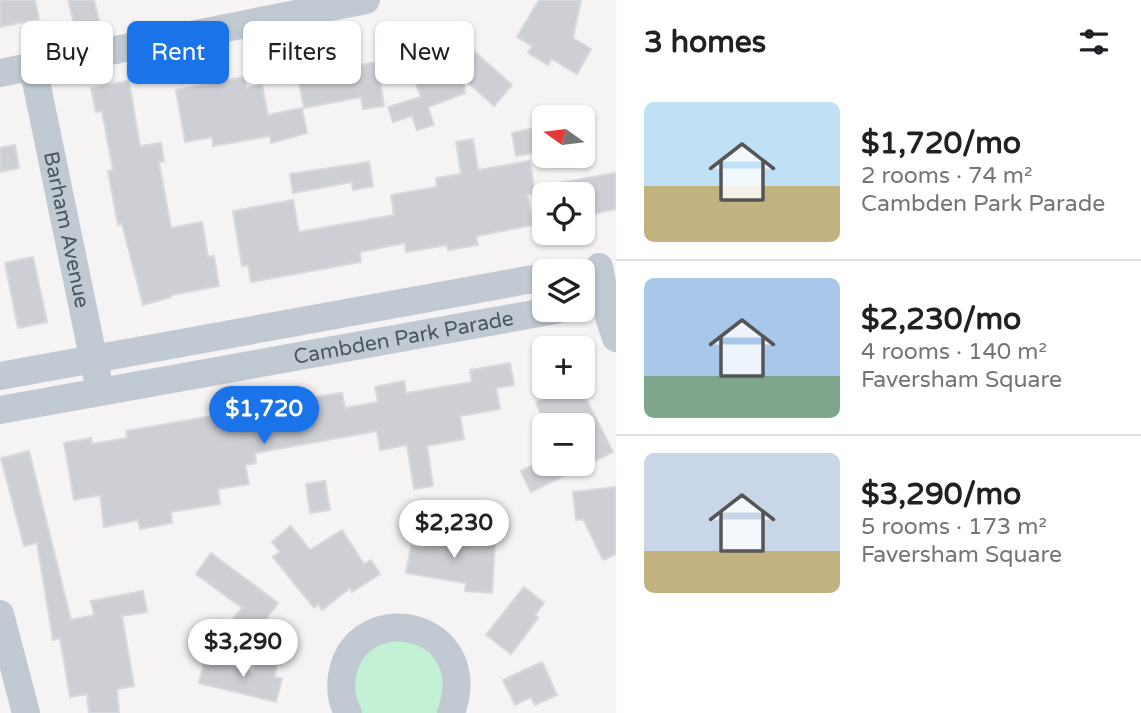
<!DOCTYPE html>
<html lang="en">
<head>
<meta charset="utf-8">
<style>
	body { margin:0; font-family:"Varela Round",sans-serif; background:#f6f6f6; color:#202124; height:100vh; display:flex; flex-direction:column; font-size:26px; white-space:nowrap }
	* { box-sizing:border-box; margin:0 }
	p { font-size:23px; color:#757577 }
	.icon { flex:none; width:38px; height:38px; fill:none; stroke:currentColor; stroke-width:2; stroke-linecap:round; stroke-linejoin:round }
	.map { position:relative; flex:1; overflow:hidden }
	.sheet { display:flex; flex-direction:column; background:#fff; width:525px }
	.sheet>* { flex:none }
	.banner { position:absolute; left:21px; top:21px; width:490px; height:63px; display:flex; gap:14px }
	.needle { width:46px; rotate:284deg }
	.buttons { position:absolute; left:532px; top:105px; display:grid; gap:14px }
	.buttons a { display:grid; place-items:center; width:63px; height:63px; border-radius:10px; background:#fff; box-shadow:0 2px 5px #0004; font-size:35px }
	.price { position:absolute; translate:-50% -60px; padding:0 16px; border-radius:24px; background:#fff; color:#222; font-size:23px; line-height:46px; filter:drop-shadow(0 2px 4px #0008) }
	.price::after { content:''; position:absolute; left:50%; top:42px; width:21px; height:16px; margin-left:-10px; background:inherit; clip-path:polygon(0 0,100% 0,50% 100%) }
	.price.active { background:#1a73e8; color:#fff }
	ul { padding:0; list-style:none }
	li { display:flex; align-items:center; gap:21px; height:175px; padding:0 28px }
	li+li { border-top:2px solid #e0e0e0 }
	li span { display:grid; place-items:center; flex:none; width:196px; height:140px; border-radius:10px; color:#555 }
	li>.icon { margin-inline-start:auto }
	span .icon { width:84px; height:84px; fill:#fffc; stroke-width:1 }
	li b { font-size:30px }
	h2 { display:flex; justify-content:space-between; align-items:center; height:84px; padding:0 28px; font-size:30px }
	.chip { padding:0 24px; border-radius:10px; background:#fff; box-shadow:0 2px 5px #0004; font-size:24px; line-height:63px }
	.chip.active { background:#1a73e8; color:#fff }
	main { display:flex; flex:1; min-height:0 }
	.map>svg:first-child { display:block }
	.green { fill:#c3f1d5 }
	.building { fill:#cdcfd5; stroke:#d7d9de; stroke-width:2 }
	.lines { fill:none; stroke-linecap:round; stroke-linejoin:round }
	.minor { stroke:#c1cad2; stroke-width:28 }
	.labels { text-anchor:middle; stroke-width:5; stroke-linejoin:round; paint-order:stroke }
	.street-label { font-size:21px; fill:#4a5661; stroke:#fff }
</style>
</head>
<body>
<main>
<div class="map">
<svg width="616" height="713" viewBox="0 0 616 713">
	<rect width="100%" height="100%" fill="#f5f3f3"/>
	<path class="green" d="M 369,635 L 441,644 L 451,713 L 348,713 L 344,666 Z"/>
	<g class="building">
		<path d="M 0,0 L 35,0 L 39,19 L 0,27 Z"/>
		<path d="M 68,0 L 94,0 L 100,25 L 76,31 Z"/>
		<path d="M 539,0 L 581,0 L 573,38 L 591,49 L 577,74 L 552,59 L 548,65 L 528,53 L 532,46 L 517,37 Z"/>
		<path d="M 436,41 L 450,80 L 475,52 L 512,85 L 494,106 L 463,78 L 465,93 L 428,107 L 434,125 L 417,130 L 412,116 L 393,122 L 388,107 L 421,97 L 411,71 L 416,69 L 410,50 Z"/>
		<path d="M 359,54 L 361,65 L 377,62 L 384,106 L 363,109 L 361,97 L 304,108 L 299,81 L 305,80 L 302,66 Z"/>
		<path d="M 244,77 L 246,88 L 262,85 L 268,115 L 302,108 L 307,133 L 271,143 L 270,136 L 213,146 L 212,137 L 185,142 L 176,90 Z"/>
		<path d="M 129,81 L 140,146 L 161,143 L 164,161 L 159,162 L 171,228 L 202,222 L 208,257 L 214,256 L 219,286 L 171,295 L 171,297 L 143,305 L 122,224 L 118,225 L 108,171 L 113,170 L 102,111 L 96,112 L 91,88 Z"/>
		<path d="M 542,126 L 544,151 L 516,156 L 512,133 Z"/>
		<path d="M 473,139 L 478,170 L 530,161 L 535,194 L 527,194 L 533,225 L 476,236 L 478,245 L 448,250 L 447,245 L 406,252 L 405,243 L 360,252 L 361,262 L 251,282 L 248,265 L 242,266 L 233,211 L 293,200 L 299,232 L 394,215 L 391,195 L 437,187 L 436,178 L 461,174 L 456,142 Z"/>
		<path d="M 15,145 L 19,168 L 0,172 L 0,148 Z"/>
		<path d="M 369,162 L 373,186 L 353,190 L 352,182 L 293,193 L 290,174 Z"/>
		<path d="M 616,173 L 616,209 L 583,216 L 583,194 L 547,194 L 546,185 Z"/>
		<path d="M 33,257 L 47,322 L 18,328 L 5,263 Z"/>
		<path d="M 510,363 L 514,385 L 496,388 L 500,409 L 460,416 L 464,439 L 427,446 L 433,486 L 414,489 L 407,445 L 380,450 L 377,431 L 255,453 L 256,463 L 245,465 L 249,484 L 218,489 L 220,504 L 171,512 L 172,523 L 140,529 L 138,520 L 104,527 L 100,495 L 74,500 L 64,443 L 91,438 L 92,444 L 127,438 L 126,431 L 236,412 L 236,415 L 279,407 L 281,417 L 317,410 L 315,397 L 342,393 L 345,408 L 378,402 L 375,387 L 404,381 L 406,393 L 472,382 L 470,370 Z"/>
		<path d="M 557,387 L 580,387 L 613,452 L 531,492 L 521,471 L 536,464 L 583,464 L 583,425 L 577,425 L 573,418 L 555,425 L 545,425 L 536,402 L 559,393 Z"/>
		<path d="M 29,451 L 71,620 L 94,615 L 91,601 L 143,591 L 147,612 L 122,616 L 134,686 L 117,689 L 119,713 L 89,713 L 87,694 L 70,697 L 60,638 L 53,640 L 37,543 L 24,546 L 1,458 Z"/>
		<path d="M 325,481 L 330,510 L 310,513 L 306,484 Z"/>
		<path d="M 616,487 L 616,554 L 603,560 L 583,519 L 576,520 L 573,492 Z"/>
		<path d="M 428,525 L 453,529 L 452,539 L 495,542 L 492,593 L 465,591 L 466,583 L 406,573 L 411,546 L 424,548 Z"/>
		<path d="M 291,526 L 310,550 L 342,530 L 364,564 L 371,560 L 380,574 L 352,592 L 350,588 L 322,610 L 318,604 L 314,608 L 273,557 L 280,552 L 272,542 Z"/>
		<path d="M 211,553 L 278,603 L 254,635 L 233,619 L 242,608 L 196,574 Z"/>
		<path d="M 524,587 L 544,603 L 535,615 L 538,618 L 511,654 L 486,635 Z"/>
		<path d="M 257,658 L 277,664 L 274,677 L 282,679 L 276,702 L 199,683 L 205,659 L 254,672 Z"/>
		<path d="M 542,662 L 557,695 L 535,705 L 531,697 L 515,705 L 503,680 Z"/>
	</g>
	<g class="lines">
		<g class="minor">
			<path id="s1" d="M 33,67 L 97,376"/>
			<path d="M 0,73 L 366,0"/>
			<path d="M 599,267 L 609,317 L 616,338"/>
			<path d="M 0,376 L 544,277"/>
			<path id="s2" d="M 0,410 L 556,310"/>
			<path d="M 0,614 L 26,713"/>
			<path d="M 348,713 C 342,702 340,689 342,676 C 355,596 484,620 451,713"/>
		</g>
	</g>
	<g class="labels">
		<g class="street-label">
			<text dy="7" stroke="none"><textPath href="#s1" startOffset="166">Barham Avenue</textPath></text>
			<text dy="7" stroke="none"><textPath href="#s2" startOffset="410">Cambden Park Parade</textPath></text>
		</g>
	</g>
</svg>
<div class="buttons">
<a><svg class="needle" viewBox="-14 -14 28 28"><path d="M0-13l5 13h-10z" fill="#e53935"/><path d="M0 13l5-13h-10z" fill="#757577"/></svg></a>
<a><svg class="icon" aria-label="locate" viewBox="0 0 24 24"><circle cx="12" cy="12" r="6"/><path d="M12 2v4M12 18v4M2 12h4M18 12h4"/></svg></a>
<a><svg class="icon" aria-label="layers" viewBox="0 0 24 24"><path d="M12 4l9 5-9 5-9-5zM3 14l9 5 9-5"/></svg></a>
<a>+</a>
<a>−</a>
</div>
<b class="price active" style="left:264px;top:446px">$1,720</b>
<b class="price" style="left:454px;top:560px">$2,230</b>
<b class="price" style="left:243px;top:679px">$3,290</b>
<div class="banner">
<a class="chip">Buy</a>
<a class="chip active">Rent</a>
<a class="chip">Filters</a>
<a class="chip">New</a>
</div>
</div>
<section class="sheet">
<h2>3 homes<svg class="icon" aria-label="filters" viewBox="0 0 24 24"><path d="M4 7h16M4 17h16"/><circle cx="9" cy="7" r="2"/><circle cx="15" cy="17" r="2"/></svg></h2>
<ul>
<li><span style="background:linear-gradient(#bfe0f5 60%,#c2b280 0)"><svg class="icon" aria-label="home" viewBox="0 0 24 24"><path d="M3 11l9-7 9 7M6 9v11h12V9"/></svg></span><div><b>$1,720/mo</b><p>2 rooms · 74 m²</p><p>Cambden Park Parade</p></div></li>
<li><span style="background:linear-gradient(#a9c7e8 70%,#7fa58c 0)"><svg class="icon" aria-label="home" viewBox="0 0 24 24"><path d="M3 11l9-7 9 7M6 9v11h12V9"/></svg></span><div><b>$2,230/mo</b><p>4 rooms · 140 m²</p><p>Faversham Square</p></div></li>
<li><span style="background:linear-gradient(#c9d6e8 70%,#c2b280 0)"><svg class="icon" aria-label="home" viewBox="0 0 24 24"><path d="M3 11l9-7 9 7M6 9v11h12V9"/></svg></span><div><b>$3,290/mo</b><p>5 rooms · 173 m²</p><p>Faversham Square</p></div></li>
</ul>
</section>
</main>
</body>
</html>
